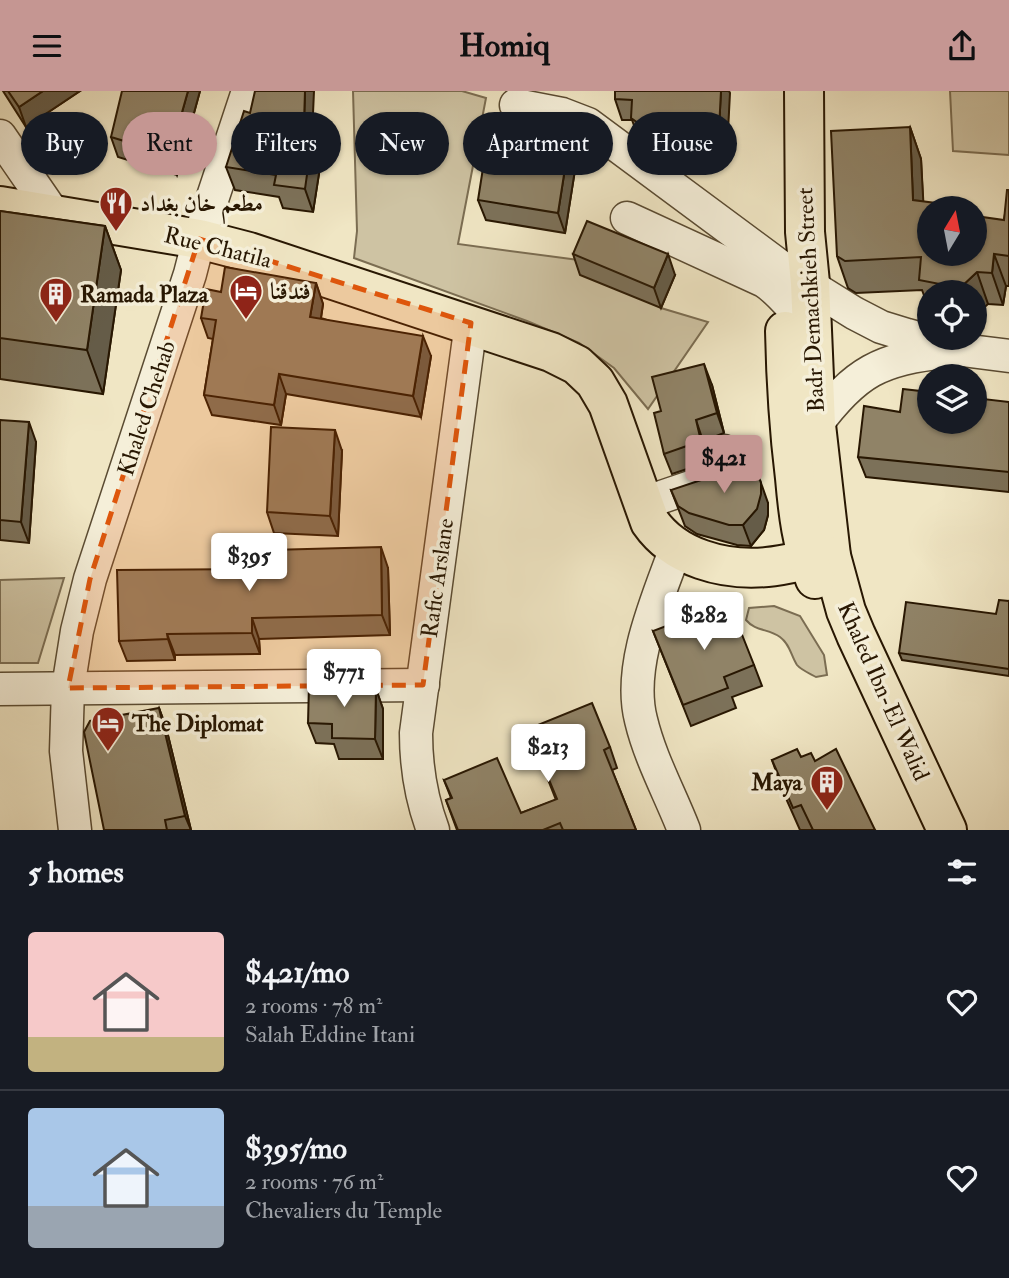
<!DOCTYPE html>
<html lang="en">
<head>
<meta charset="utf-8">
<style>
	body { margin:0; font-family:"IM FELL Double Pica",Amiri,serif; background:#20242c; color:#f1f3f6; height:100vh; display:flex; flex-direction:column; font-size:26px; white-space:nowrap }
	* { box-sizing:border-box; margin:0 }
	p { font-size:23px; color:#9ea1a6 }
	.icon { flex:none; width:38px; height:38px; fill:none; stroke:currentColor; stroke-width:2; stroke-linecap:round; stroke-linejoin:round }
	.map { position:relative; height:739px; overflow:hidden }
	.panel { display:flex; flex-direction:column; background:#171b24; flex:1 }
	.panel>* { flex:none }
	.banner { position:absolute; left:21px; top:21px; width:968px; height:63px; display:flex; gap:14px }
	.needle { width:46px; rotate:10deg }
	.buttons { position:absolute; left:917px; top:105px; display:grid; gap:14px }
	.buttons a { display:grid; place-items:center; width:70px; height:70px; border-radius:50%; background:#171b24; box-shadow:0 2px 5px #0004; font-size:35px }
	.price { position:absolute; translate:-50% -60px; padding:0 16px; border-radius:7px; background:#fff; color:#222; font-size:23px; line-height:46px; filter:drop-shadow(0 2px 4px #0008) }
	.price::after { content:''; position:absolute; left:50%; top:42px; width:21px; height:16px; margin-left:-10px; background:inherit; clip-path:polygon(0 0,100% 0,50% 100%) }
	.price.active { background:#c59692; color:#111 }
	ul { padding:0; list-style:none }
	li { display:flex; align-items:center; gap:21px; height:175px; padding:0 28px }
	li+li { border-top:2px solid #363941 }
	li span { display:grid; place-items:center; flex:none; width:196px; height:140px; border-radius:7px; color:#555 }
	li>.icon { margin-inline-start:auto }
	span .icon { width:84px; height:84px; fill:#fffc; stroke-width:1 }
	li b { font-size:30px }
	h2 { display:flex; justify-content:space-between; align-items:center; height:84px; padding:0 28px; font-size:30px }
	.chip { padding:0 24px; border-radius:32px; background:#171b24; box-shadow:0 2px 5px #0004; font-size:24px; line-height:63px }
	.chip.active { background:#c59692; color:#111 }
	header { display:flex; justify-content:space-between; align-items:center; height:91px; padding:0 28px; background:#c59692; color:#111; font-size:32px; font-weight:700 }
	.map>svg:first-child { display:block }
	.green { fill:#cec3a3; stroke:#7b6d52; stroke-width:2 }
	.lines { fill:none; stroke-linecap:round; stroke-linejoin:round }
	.minor-casing { stroke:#5a4b32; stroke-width:35 }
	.major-casing { stroke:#281702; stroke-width:42 }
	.minor { stroke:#f5efd9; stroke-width:32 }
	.major { stroke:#f0e6c4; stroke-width:38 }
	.wall { fill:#7c7159; stroke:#281702; stroke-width:2 }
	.shaded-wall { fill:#655c48; stroke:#281702; stroke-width:2 }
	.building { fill:#908367; stroke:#281702; stroke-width:2 }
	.marked { fill:#de560c; fill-opacity:0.2; stroke:#de560c; stroke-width:5; stroke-dasharray:14 9; stroke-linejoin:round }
	.labels { text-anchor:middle; stroke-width:7; stroke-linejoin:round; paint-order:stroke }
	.poi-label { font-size:23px; font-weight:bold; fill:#281702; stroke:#f5efd9; text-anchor:start }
	.street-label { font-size:23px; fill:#281702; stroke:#f5efd9 }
</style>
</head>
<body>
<header><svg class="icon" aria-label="menu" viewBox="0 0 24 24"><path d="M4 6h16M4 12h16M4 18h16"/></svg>Homiq<svg class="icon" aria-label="share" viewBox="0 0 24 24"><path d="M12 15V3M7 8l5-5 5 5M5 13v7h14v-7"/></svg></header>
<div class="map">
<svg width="1009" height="739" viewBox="0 0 1009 739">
	<rect width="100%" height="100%" fill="#f0e6c4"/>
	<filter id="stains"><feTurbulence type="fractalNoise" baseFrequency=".00286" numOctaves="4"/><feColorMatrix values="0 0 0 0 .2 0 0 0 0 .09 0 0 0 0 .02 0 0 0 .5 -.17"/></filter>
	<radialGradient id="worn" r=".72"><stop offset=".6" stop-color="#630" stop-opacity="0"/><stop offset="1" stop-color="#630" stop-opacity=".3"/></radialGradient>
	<g class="green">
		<path d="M 353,0 L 462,0 L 486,7 L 458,153 L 586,170 L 661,217 L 708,231 L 648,318 L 614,277 L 579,252 L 527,230 L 354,167 L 357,140 Z"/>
		<path d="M 950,0 L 1009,0 L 1009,64 L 953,60 Z"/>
		<path d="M 64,487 L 38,572 L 0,572 L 0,489 Z"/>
		<path d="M 774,515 L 800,525 L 824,564 L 827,584 L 816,586 C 811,583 801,579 797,574 C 791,565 790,553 780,546 C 769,538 755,540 746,529 L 749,517 Z"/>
	</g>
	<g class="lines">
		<defs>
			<g id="minor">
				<path d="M 516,14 L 562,23 L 588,33 L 785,179 L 854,222 L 881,236 L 907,244 L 962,259 L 1009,265"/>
				<path d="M 0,45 L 53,122"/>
				<path d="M 627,127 L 764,190 C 783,202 793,220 810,234"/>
				<path d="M 816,334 C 855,281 881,267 946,261"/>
				<path d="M 644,412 L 732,382 L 724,360"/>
				<path d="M 676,457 C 658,507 627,575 641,629 C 650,667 670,703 684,739"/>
				<path d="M 0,598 L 423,594"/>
				<path d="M 75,739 L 66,660 L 68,597 L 77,540 L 90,488 L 190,183 L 199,148 L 248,0"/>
				<path d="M 433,739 C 421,707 416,676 416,642 L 471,232"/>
			</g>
			<g id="major">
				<path d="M 804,0 L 805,141 L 810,192 L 816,334 L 831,465 L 846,520 L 856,544 L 947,739"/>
				<path d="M 0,115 L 199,148 L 249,161 L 551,261 L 577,274 L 595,291 L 608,313 L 650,431 C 675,467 724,480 767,476 C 789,474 810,467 831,465"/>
				<path d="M 785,240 C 786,289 789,338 795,387 C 798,422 802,455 815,488"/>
			</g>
		</defs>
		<use href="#minor" class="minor-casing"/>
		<use href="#major" class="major-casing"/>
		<use href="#minor" class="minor"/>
		<use href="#major" class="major"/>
	</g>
	<g class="wall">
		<path d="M 3,0 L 80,0 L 26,36 Z"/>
		<path d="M 200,0 L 177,84 L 118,66 L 111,46 Z"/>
		<path d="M 615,0 L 729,0 L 727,59 L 648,55 L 639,48 L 632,29 L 622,29 L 615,8 Z"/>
		<path d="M 313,33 L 323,57 L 313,121 L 283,117 L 279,106 L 235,99 L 226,76 Z"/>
		<path d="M 910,36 L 921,68 L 923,110 L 929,163 L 1004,129 L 1009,99 L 1009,195 L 1006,195 L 1003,214 L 988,213 L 975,201 L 929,201 L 929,218 L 922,199 L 856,202 L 848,197 L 837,165 Z"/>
		<path d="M 571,39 L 578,60 L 565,142 L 486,129 L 478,109 Z"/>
		<path d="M 0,120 L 105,135 L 121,179 L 103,303 L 0,288 Z"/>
		<path d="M 573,163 L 675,184 L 661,217 L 580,184 Z"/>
		<path d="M 316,192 L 323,213 L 321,227 L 431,265 L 421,326 L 286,303 L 281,334 L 212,324 L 204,304 L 213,248 L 208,247 L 201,227 L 221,201 Z"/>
		<path d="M 712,294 L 724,342 L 703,350 L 708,371 L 672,383 L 664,363 L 661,320 Z"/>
		<path d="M 1009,311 L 1009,401 L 866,386 L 858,366 L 900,321 Z"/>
		<path d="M 0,329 L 36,351 L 29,452 L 0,449 Z"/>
		<path d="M 342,360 L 338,445 L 274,442 L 267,421 Z"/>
		<path d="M 671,399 L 768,412 L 768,424 L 764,439 L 751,455 L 737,454 L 697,443 L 685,435 Z"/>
		<path d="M 388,477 L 390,544 L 259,548 L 260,563 L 175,564 L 175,569 L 127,570 L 119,550 L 271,478 Z"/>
		<path d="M 1009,510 L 1009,585 L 902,569 L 899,562 L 996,523 Z"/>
		<path d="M 653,540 L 754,574 L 762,595 L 732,606 L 736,617 L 691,635 Z"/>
		<path d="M 376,598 L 383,618 L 383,668 L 339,668 L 334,653 L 316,652 L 308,632 Z"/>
		<path d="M 159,617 L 166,636 L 191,739 L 104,739 Z"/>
		<path d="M 528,638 L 610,656 L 617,677 L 612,679 L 636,739 L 457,739 L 446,709 L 451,707 L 444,689 L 521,722 L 556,709 Z"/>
		<path d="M 801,666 L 875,739 L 800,739 L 784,703 L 772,669 Z"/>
	</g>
	<g class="shaded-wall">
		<path d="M 43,0 L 80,0 L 26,36 L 19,16 Z"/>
		<path d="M 188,0 L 200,0 L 177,84 L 170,64 Z"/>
		<path d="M 305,0 L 314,0 L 312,45 L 314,34 L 323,57 L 313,121 L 305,98 L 304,32 Z"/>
		<path d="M 721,0 L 729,0 L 730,2 L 727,59 L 719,38 Z"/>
		<path d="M 910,36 L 921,68 L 925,141 L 913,109 Z"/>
		<path d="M 571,39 L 578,60 L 565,142 L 558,122 Z"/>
		<path d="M 105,135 L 121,179 L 103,303 L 87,259 Z"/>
		<path d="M 668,163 L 675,184 L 661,217 L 654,197 Z"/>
		<path d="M 994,163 L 1006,195 L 1003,214 L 992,182 Z"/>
		<path d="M 977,181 L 988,213 L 975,225 L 975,201 L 962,201 L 960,197 Z"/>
		<path d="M 316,192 L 323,213 L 318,246 L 310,226 Z"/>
		<path d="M 423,245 L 431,265 L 421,326 L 413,305 Z"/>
		<path d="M 704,273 L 712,294 L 724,342 L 717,322 Z"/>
		<path d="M 279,283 L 286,303 L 281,334 L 274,314 Z"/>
		<path d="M 696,329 L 703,350 L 708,371 L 701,350 Z"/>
		<path d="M 29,331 L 36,351 L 29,452 L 21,431 Z"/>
		<path d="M 335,339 L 342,360 L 338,445 L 330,425 Z"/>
		<path d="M 761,392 L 768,412 L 768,424 L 764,439 L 751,455 L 743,434 Z"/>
		<path d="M 381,456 L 388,477 L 390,544 L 382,524 Z"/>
		<path d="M 252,527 L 259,548 L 260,563 L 252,542 Z"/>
		<path d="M 167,543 L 175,564 L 175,569 L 168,548 Z"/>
		<path d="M 376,598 L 383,618 L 383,668 L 375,648 Z"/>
		<path d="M 159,617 L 166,636 L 191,739 L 185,725 Z"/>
	</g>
	<g class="building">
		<path d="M 8,0 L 43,0 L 19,16 Z"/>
		<path d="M 122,0 L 188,0 L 170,64 L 111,46 Z"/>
		<path d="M 255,0 L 305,0 L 304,32 L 314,34 L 305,98 L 274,94 L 276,84 L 226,76 L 244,20 L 250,22 Z"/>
		<path d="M 615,0 L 721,0 L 719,38 L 641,34 L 631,27 L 632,9 L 615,8 Z"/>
		<path d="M 491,26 L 571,39 L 558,122 L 478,109 Z"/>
		<path d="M 910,36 L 913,109 L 960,115 L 959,117 L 929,117 L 929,163 L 975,163 L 975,125 L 1004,129 L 1007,99 L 1009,99 L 1009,165 L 994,163 L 992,182 L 977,181 L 960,197 L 919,189 L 921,166 L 845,170 L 837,165 L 831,40 Z"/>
		<path d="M 0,120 L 105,135 L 87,259 L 0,247 Z"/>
		<path d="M 587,130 L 668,163 L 654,197 L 573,163 Z"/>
		<path d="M 225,176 L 316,192 L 310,226 L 423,245 L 413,305 L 279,283 L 274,314 L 204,304 L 216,229 L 201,227 L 206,198 L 221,201 Z"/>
		<path d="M 704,273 L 717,322 L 696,329 L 701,350 L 664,363 L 654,322 L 661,320 L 652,286 Z"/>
		<path d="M 903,298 L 929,301 L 929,331 L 975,331 L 975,307 L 1009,311 L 1009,381 L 858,366 L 864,315 L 900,321 Z"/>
		<path d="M 0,329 L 29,331 L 21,431 L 0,429 Z"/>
		<path d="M 271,336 L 335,339 L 330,425 L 267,421 Z"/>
		<path d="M 752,367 L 761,392 L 761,403 L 757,418 L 743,434 L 729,434 L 689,422 L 678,415 L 671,399 L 731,379 L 740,371 Z"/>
		<path d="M 381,456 L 382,524 L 252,527 L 252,542 L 167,543 L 168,548 L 119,550 L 117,479 L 271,478 L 271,459 Z"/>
		<path d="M 999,509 L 1009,510 L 1009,578 L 899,562 L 906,511 L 996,523 Z"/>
		<path d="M 729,511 L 754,574 L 724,586 L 728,597 L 683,614 L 653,540 Z"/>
		<path d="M 368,592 L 376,598 L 375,648 L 332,647 L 332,633 L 308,632 L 309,594 Z"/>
		<path d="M 592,612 L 610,656 L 604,659 L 636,739 L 563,739 L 560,732 L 543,739 L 458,739 L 446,709 L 452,707 L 444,689 L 497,667 L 521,722 L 557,708 L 528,638 Z"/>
		<path d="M 159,617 L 185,725 L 165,729 L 167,739 L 104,739 L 84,641 L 90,630 Z"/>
		<path d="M 797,658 L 801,666 L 811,662 L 815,670 L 836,658 L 875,739 L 813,739 L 801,714 L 793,717 L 772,669 Z"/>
	</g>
	<path class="marked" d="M 199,148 L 471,232 L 423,594 L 68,597 L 90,488 Z"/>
	<defs>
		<symbol id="restaurant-pin" viewBox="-11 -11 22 30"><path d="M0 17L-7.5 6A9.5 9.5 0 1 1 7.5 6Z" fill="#8f2418" stroke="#f5efd9"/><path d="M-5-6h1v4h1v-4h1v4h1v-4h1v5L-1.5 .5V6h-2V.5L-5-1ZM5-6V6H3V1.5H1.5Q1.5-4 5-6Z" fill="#fff"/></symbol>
		<symbol id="hotel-pin" viewBox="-11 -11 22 30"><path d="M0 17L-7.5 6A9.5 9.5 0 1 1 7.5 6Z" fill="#8f2418" stroke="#f5efd9"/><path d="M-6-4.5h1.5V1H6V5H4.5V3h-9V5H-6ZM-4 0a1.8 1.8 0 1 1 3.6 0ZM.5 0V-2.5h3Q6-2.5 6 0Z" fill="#fff"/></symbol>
		<symbol id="building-pin" viewBox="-11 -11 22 30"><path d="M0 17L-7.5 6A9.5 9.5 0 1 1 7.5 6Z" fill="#8f2418" stroke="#f5efd9"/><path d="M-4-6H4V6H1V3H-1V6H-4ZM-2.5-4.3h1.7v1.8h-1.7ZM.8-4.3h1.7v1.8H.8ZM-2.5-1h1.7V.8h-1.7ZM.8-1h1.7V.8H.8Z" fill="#fff"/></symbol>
	</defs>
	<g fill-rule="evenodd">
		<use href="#restaurant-pin" x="97" y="93" width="38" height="52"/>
		<use href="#hotel-pin" x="227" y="181" width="38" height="52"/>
		<use href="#building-pin" x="37" y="184" width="38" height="52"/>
		<use href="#hotel-pin" x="89" y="613" width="38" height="52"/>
		<use href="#building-pin" x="808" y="672" width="38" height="52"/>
	</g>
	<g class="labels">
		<g class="poi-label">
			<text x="140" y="120">مطعم خان بغداد</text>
			<text x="270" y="208">فندقنا</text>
			<text x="80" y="211">Ramada Plaza</text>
			<text x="132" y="640">The Diplomat</text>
			<text x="802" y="699" text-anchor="end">Maya</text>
		</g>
		<g class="street-label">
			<text transform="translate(218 156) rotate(14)" y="8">Rue Chatila</text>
			<text transform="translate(810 209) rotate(-93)" y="8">Badr Demachkieh Street</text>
			<text transform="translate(146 317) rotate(-72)" y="8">Khaled Chehab</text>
			<text transform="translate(437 487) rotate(-82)" y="8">Rafic Arslane</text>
			<text transform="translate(884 600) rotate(66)" y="8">Khaled Ibn-El Walid</text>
		</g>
	</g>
	<rect width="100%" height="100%" filter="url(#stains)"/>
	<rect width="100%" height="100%" fill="url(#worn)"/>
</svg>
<div class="buttons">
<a><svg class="needle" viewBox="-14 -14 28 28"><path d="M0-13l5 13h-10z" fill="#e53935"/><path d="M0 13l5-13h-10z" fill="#9ea1a6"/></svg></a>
<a><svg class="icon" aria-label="locate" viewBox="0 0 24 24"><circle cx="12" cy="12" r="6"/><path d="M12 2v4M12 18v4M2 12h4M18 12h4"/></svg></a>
<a><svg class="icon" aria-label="layers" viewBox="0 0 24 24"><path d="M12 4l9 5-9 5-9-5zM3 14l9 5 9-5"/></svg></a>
</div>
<b class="price active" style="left:724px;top:404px">$421</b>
<b class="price" style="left:249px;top:502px">$395</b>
<b class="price" style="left:704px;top:561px">$282</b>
<b class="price" style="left:344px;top:618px">$771</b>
<b class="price" style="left:548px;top:693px">$213</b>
<div class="banner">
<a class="chip">Buy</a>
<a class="chip active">Rent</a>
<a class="chip">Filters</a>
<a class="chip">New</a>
<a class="chip">Apartment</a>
<a class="chip">House</a>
</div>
</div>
<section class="panel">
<h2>5 homes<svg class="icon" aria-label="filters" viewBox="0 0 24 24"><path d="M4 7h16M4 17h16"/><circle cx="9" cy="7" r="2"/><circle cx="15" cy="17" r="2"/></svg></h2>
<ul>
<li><span style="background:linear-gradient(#f6c9c9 75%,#c2b280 0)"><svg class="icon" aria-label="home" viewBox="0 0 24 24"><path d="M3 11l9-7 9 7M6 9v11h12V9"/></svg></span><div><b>$421/mo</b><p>2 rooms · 78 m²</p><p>Salah Eddine Itani</p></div><svg class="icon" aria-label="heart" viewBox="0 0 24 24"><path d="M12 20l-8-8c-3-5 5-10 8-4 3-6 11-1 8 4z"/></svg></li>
<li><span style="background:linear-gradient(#a9c7e8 70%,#9aa5b1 0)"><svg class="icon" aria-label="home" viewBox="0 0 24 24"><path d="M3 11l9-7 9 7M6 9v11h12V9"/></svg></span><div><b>$395/mo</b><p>2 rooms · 76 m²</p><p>Chevaliers du Temple</p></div><svg class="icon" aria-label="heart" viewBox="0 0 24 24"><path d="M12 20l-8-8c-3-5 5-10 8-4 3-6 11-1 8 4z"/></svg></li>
</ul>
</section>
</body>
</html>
